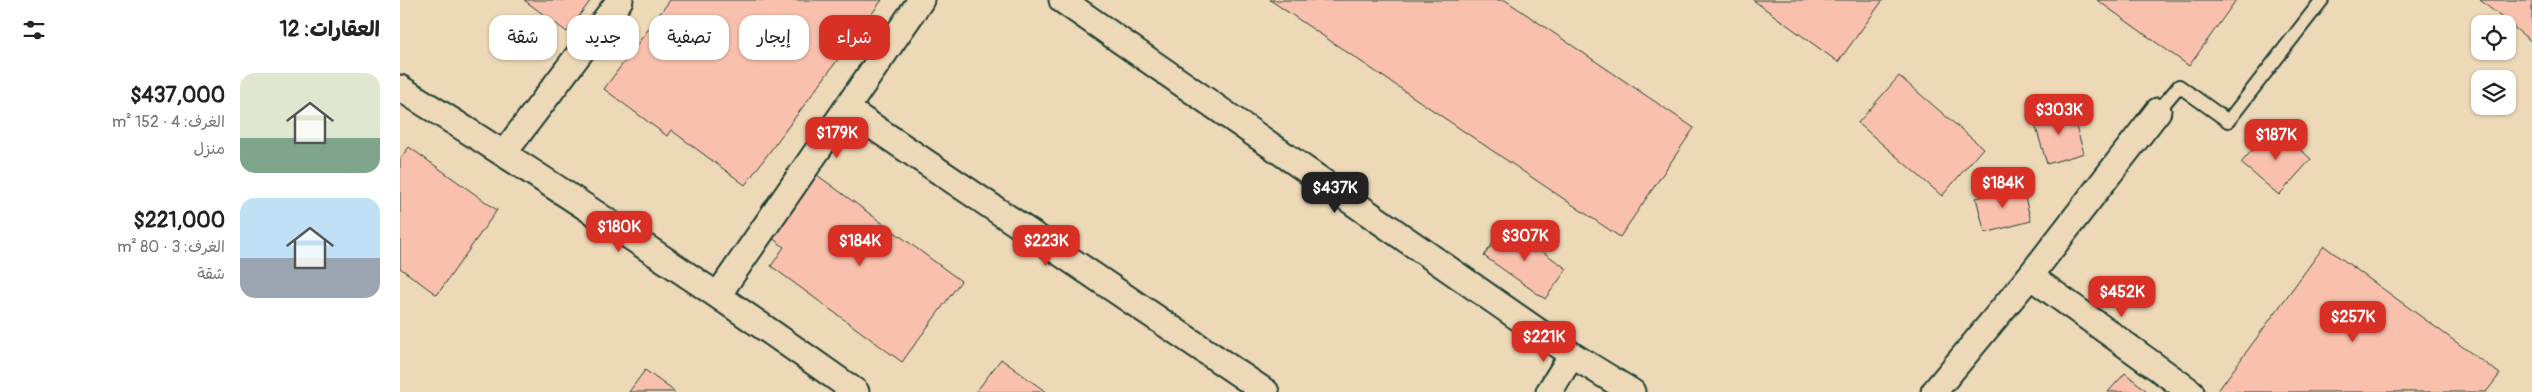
<!DOCTYPE html>
<html lang="ar">
<head>
<meta charset="utf-8">
<style>
	body { margin:0; font-family:Pangolin,"Playpen Sans Arabic",sans-serif; background:#f2f2f2; color:#222; direction:rtl; height:100vh; display:flex; flex-direction:column; font-size:19px; white-space:nowrap }
	* { box-sizing:border-box; margin:0 }
	p { font-size:16px; color:#767676 }
	.icon { flex:none; width:28px; height:28px; fill:none; stroke:currentColor; stroke-width:2; stroke-linecap:round; stroke-linejoin:round }
	.map { position:relative; flex:1; overflow:hidden; direction:ltr }
	.panel { display:flex; flex-direction:column; background:#fff; width:400px }
	.panel>* { flex:none }
	.top-card { position:absolute; left:15px; top:15px; width:475px; height:45px; direction:rtl; display:flex; gap:10px }
	.fabs { position:absolute; left:2071px; top:15px; display:grid; gap:10px }
	.fabs a { display:grid; place-items:center; width:45px; height:45px; border-radius:10px; background:#fff; box-shadow:0 1px 4px #0004; font-size:25px }
	.price { position:absolute; translate:-50% -42px; padding:0 11px; border-radius:10px; background:#d93025; color:#fff; font-size:16px; line-height:32px; filter:drop-shadow(0 1px 2px #0008) }
	.price::after { content:''; position:absolute; left:50%; top:30px; width:15px; height:11px; margin-left:-8px; background:inherit; clip-path:polygon(0 0,100% 0,50% 100%) }
	.price.active { background:#222; color:#fff }
	ul { padding:0; list-style:none }
	li { display:flex; align-items:center; gap:15px; height:125px; padding:0 20px }
	li span { display:grid; place-items:center; flex:none; width:140px; height:100px; border-radius:15px; color:#555 }
	li>.icon { margin-inline-start:auto }
	span .icon { width:60px; height:60px; fill:#fffc; stroke-width:1 }
	li b { font-size:21px }
	h2 { display:flex; justify-content:space-between; align-items:center; height:60px; padding:0 20px; font-size:21px }
	.tag { padding:0 18px; border-radius:15px; background:#fff; box-shadow:0 1px 4px #0004; font-size:18px; line-height:45px }
	.tag.active { background:#d93025; color:#fff }
	main { display:flex; flex:1; min-height:0 }
	.map>svg:first-child { display:block }
	.building { fill:#f9c1ad; stroke:#1f3d34 }
	.lines { fill:none; stroke-linecap:round; stroke-linejoin:round }
	.service-casing { stroke:#1f3d34; stroke-width:16 }
	.minor-casing { stroke:#1f3d34; stroke-width:29 }
	.service { stroke:#edd9b7; stroke-width:12 }
	.minor { stroke:#edd9b7; stroke-width:25 }
</style>
</head>
<body>
<main>
<div class="map">
<svg width="2132" height="392" viewBox="0 0 2132 392">
	<rect width="100%" height="100%" fill="#edd9b7"/>
	<filter id="ink" filterUnits="userSpaceOnUse"><feTurbulence type="fractalNoise" baseFrequency=".02" numOctaves="2"/><feDisplacementMap in="SourceGraphic" scale="10" xChannelSelector="R" yChannelSelector="G"/><feConvolveMatrix kernelMatrix="1 2 1 2 8 2 1 2 1" color-interpolation-filters="sRGB"/></filter>
	<g filter="url(#ink)">
		<g class="building">
			<path d="M 124,0 L 191,0 L 167,32 Z"/>
			<path d="M 270,0 L 482,0 L 345,185 L 271,130 L 267,136 L 204,89 Z"/>
			<path d="M 870,0 L 1105,0 L 1294,128 L 1220,237 Z"/>
			<path d="M 1353,0 L 1483,0 L 1438,62 Z"/>
			<path d="M 1697,0 L 1836,0 L 1789,66 Z"/>
			<path d="M 2080,0 L 2132,0 L 2132,42 Z"/>
			<path d="M 1499,76 L 1583,148 L 1542,196 L 1458,123 Z"/>
			<path d="M 1670,107 L 1684,153 L 1647,164 L 1633,118 Z"/>
			<path d="M 1873,126 L 1911,159 L 1879,195 L 1841,163 Z"/>
			<path d="M 9,147 L 97,210 L 37,295 L 0,268 L 0,159 Z"/>
			<path d="M 413,172 L 561,281 L 502,362 L 371,266 L 384,247 L 367,234 Z"/>
			<path d="M 1622,186 L 1631,221 L 1585,233 L 1576,198 Z"/>
			<path d="M 1105,225 L 1167,269 L 1145,299 L 1084,256 Z"/>
			<path d="M 1924,246 L 2100,374 L 2086,392 L 1817,392 Z"/>
			<path d="M 601,359 L 646,392 L 576,392 Z"/>
			<path d="M 245,370 L 275,392 L 229,392 Z"/>
			<path d="M 1725,373 L 1748,392 L 1708,392 Z"/>
		</g>
		<g class="lines">
			<defs>
				<path id="service" d="M 1758,111 L 1779,86 L 1828,121 L 1922,0"/>
				<g id="minor">
					<path d="M 662,0 L 1172,355 L 1232,392"/>
					<path d="M 0,88 C 155,185 307,286 456,392"/>
					<path d="M 447,109 L 866,392"/>
					<path d="M 104,153 L 220,0"/>
					<path d="M 1630,276 L 1791,392"/>
					<path d="M 318,295 L 521,0"/>
					<path d="M 1149,392 L 1172,355"/>
					<path d="M 1534,392 L 1630,276 L 1758,111"/>
				</g>
			</defs>
			<use href="#service" class="service-casing"/>
			<use href="#minor" class="minor-casing"/>
			<use href="#service" class="service"/>
			<use href="#minor" class="minor"/>
		</g>
	</g>
</svg>
<div class="fabs">
<a><svg class="icon" aria-label="locate" viewBox="0 0 24 24"><circle cx="12" cy="12" r="6"/><path d="M12 2v4M12 18v4M2 12h4M18 12h4"/></svg></a>
<a><svg class="icon" aria-label="layers" viewBox="0 0 24 24"><path d="M12 4l9 5-9 5-9-5zM3 14l9 5 9-5"/></svg></a>
</div>
<b class="price" style="left:1659px;top:136px">$303K</b>
<b class="price" style="left:437px;top:159px">$179K</b>
<b class="price" style="left:1876px;top:161px">$187K</b>
<b class="price" style="left:1603px;top:209px">$184K</b>
<b class="price active" style="left:935px;top:214px">$437K</b>
<b class="price" style="left:219px;top:253px">$180K</b>
<b class="price" style="left:1125px;top:262px">$307K</b>
<b class="price" style="left:460px;top:267px">$184K</b>
<b class="price" style="left:646px;top:267px">$223K</b>
<b class="price" style="left:1722px;top:318px">$452K</b>
<b class="price" style="left:1953px;top:343px">$257K</b>
<b class="price" style="left:1144px;top:363px">$221K</b>
<div class="top-card">
<a class="tag active">شراء</a>
<a class="tag">إيجار</a>
<a class="tag">تصفية</a>
<a class="tag">جديد</a>
<a class="tag">شقة</a>
</div>
</div>
<section class="panel">
<h2>العقارات: 12<svg class="icon" aria-label="filters" viewBox="0 0 24 24"><path d="M4 7h16M4 17h16"/><circle cx="9" cy="7" r="2"/><circle cx="15" cy="17" r="2"/></svg></h2>
<ul>
<li><span style="background:linear-gradient(#dfe7d0 65%,#7fa58c 0)"><svg class="icon" aria-label="home" viewBox="0 0 24 24"><path d="M3 11l9-7 9 7M6 9v11h12V9"/></svg></span><div><b>$437,000</b><p>الغرف: 4 · 152 m²</p><p>منزل</p></div></li>
<li><span style="background:linear-gradient(#bfe0f5 60%,#9aa5b1 0)"><svg class="icon" aria-label="home" viewBox="0 0 24 24"><path d="M3 11l9-7 9 7M6 9v11h12V9"/></svg></span><div><b>$221,000</b><p>الغرف: 3 · 80 m²</p><p>شقة</p></div></li>
</ul>
</section>
</main>
</body>
</html>
